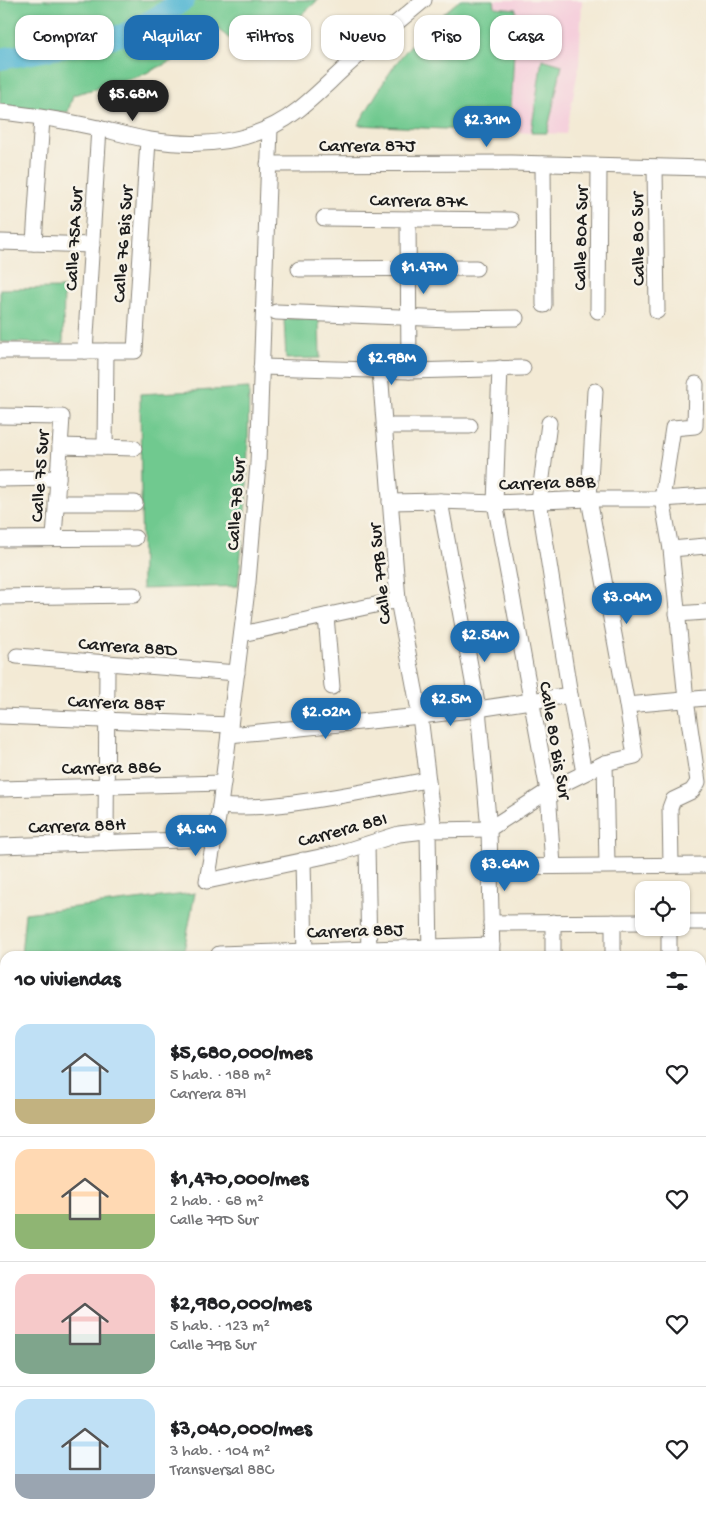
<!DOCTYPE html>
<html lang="es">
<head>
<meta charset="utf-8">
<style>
	body { margin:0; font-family:"Gochi Hand",sans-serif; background:#f2f2f2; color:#202124; height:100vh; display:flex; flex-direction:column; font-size:19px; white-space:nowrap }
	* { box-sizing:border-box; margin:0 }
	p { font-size:16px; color:#757577 }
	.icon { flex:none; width:28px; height:28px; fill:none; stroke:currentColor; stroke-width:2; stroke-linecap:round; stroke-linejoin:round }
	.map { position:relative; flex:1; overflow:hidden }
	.sheet { position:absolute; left:0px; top:951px; width:706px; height:571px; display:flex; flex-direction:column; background:#fff; border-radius:15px 15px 0 0; box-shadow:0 1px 4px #0004 }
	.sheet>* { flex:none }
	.hud { position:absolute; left:15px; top:15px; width:676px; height:45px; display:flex; gap:10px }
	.controls { position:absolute; left:635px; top:881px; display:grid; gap:10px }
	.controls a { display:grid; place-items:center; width:55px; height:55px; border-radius:10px; background:#fff; box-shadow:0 1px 4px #0004; font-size:25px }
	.price { position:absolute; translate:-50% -42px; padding:0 11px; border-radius:18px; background:#1f6fb2; color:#fff; font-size:16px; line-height:32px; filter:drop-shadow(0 1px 2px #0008) }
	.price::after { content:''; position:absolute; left:50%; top:30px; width:15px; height:11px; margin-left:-8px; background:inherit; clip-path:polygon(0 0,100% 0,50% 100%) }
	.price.current { background:#222; color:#fff }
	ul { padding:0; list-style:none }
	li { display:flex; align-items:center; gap:15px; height:125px; padding:0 15px }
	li+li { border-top:1px solid #e0e0e0 }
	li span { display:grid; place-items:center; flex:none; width:140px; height:100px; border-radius:15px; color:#555 }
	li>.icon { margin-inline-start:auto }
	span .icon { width:60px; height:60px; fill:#fffc; stroke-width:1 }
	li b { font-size:21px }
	h2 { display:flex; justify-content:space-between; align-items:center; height:60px; padding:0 15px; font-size:21px }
	.tag { padding:0 18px; border-radius:15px; background:#fff; box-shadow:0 1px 4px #0004; font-size:18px; line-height:45px }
	.tag.current { background:#1f6fb2; color:#fff }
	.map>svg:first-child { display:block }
	.built { fill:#f5cfdb }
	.green { fill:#70c98f; stroke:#467256 }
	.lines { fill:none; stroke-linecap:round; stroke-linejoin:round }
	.canal { stroke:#54b7d3; stroke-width:14 }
	.river { stroke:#54b7d3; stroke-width:22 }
	.minor-casing { stroke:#888378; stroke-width:17 }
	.minor { stroke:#fff; stroke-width:15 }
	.labels { text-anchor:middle; stroke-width:5; stroke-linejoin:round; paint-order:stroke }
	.street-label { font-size:19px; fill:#1c1c1c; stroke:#f7f3e8 }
</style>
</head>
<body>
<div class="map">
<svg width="706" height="1522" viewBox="0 0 706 1522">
	<rect width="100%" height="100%" fill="#f7f3e8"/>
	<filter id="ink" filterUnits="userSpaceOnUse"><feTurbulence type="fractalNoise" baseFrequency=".02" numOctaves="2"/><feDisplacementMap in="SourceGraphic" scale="10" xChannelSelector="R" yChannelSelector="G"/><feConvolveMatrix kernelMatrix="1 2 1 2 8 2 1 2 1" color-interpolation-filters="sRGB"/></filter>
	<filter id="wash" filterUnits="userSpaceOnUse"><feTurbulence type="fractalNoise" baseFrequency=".0096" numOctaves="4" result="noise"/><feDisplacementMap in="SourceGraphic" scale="20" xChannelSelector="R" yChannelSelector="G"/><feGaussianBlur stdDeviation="1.12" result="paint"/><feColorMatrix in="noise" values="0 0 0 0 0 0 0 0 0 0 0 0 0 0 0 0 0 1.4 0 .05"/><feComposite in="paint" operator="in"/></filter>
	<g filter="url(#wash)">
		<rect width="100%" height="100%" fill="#f3ead5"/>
		<path class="built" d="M 494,0 L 582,0 L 579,65 L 566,134 L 510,132 L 516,9 L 495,7 Z"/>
		<g class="green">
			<path d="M 0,0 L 318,0 L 255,58 L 216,28 L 176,59 L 140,76 L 73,95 L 68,112 L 37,111 L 0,105 Z"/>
			<path d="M 460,0 L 494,0 L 495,7 L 516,9 L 510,132 L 358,125 C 374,99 389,70 409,47 C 424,30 442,14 460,0 Z"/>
			<path d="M 542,59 L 562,65 L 547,133 L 531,133 Z"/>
			<path d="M 64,288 L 63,344 L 0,342 L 0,289 Z"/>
			<path d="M 319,318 L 320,358 L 286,359 L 284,319 Z"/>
			<path d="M 249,388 L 247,491 L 238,586 L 142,589 L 140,394 Z"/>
			<path d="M 195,893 L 183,956 L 21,956 L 25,913 Z"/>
			<path d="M 5,1134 L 5,1518 L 156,1518 L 156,1522 L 0,1522 L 0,1189 Z"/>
		</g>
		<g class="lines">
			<path class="canal" d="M 123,1522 L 124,1518"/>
			<path class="river" d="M 0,59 L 65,47 L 123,35 L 154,19 L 184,0"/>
		</g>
	</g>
	<g filter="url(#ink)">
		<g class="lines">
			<defs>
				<g id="minor">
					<path d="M 0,112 C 33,115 66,121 98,128 C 115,132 132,137 150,140 C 202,148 255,144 298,110 C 316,96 332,79 349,64 C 373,42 399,21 424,0"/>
					<path d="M 270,128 L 258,464 L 248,582 L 220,806 L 207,881 L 339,853 L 399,834 L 434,830 L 489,829"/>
					<path d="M 268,164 L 511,163 L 706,168"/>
					<path d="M 543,164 L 544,305"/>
					<path d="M 655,167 L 657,311"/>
					<path d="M 324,218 L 511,220"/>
					<path d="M 408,219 L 409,371"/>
					<path d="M 1,242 L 92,245"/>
					<path d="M 34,243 L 42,118"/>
					<path d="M 299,269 L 476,268"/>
					<path d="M 598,311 L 599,166"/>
					<path d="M 276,312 L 449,319 L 516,318"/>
					<path d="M 0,351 L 135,351 L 148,140"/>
					<path d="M 85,351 L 99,128"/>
					<path d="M 261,367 L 409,371 L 523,368"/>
					<path d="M 500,368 L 495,503 L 548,791 L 553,866"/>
					<path d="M 380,371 L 398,600 L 420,716 L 434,830"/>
					<path d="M 0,416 L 62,417 L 54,538"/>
					<path d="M 549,423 L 539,501 L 570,695 L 584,773"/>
					<path d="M 384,426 L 470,426"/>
					<path d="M 60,446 L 134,448"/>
					<path d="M 105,447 L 106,351"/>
					<path d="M 0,479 L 58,478"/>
					<path d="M 440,501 L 478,709 L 489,829 L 492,956"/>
					<path d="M 390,502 L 440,501 L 495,503 L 589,499 L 662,499 L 706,496"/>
					<path d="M 56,503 L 135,503"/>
					<path d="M 0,539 L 135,538"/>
					<path d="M 671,549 L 706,546"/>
					<path d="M 0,597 L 134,595"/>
					<path d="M 677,614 L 706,612"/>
					<path d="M 326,616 L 332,687"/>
					<path d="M 242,634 L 398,600"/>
					<path d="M 17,656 L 237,673"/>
					<path d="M 627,705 L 706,698"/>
					<path d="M 0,716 L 230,725"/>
					<path d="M 229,735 L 420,716 L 478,709 L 570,695"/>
					<path d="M 605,763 L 607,865"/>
					<path d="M 0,789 L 223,783"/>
					<path d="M 220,806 C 247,809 274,806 301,802 C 343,796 385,788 427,780"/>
					<path d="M 489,829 L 548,791 L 605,763 L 635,756 L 627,705 L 589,499 L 595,391"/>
					<path d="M 428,831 L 430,956"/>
					<path d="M 106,843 L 107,663"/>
					<path d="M 367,845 L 369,956"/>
					<path d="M 0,846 L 215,839"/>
					<path d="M 303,860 L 305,956"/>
					<path d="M 671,865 L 670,808 L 673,800 L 692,791 L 698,782 L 686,700 L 671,549 L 662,499 L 673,428 L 695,426 L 696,384"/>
					<path d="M 490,867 L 706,865"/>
					<path d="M 681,922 L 706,922"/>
					<path d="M 491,923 L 644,922"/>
					<path d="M 219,954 L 492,945"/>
					<path d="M 553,956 L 553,922"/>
					<path d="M 613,956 L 613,922"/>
					<path d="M 669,956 L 669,928"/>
					<path d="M 701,1034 L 706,1034"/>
					<path d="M 701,1098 L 706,1098"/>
					<path d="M 701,1171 L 706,1171"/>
					<path d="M 701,1231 L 706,1231"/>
					<path d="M 701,1367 L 706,1367"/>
					<path d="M 579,1518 L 579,1522"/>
					<path d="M 192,1522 L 192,1518"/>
				</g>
			</defs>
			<use href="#minor" class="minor-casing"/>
			<use href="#minor" class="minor"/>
		</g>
	</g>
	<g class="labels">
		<g class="street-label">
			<text x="367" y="151">Carrera 87J</text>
			<text transform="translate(418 199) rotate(1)" y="7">Carrera 87K</text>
			<text transform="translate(579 238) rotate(-89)" y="7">Calle 80A Sur</text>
			<text transform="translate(72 239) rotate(-87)" y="7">Calle 75A Sur</text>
			<text transform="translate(636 239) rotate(-91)" y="7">Calle 80 Sur</text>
			<text transform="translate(121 244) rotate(-86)" y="7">Calle 76 Bis Sur</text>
			<text transform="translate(38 476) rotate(-86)" y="7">Calle 75 Sur</text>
			<text transform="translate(547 481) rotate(-2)" y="7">Carrera 88B</text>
			<text transform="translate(234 504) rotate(-86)" y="7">Calle 78 Sur</text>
			<text transform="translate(378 574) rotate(-96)" y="7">Calle 79B Sur</text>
			<text transform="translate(128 645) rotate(4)" y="7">Carrera 88D</text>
			<text transform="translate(116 701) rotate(2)" y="7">Carrera 88F</text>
			<text transform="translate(557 740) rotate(80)" y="7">Calle 80 Bis Sur</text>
			<text transform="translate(111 766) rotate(-1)" y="7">Carrera 88G</text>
			<text transform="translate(77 824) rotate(-2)" y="7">Carrera 88H</text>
			<text transform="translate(342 828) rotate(-15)" y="7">Carrera 88I</text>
			<text transform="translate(355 929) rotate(-2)" y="7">Carrera 88J</text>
		</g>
	</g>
</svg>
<div class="controls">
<a><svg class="icon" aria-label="locate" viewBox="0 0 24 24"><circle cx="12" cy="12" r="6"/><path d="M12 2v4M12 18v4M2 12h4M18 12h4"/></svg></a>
</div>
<b class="price current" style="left:133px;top:122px">$5.68M</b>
<b class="price" style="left:487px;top:148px">$2.31M</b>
<b class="price" style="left:424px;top:295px">$1.47M</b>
<b class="price" style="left:392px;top:386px">$2.98M</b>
<b class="price" style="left:627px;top:625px">$3.04M</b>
<b class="price" style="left:485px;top:663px">$2.54M</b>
<b class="price" style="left:451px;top:727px">$2.5M</b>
<b class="price" style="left:326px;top:740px">$2.02M</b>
<b class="price" style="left:196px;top:857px">$4.6M</b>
<b class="price" style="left:505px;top:892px">$3.64M</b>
<div class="hud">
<a class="tag">Comprar</a>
<a class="tag current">Alquilar</a>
<a class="tag">Filtros</a>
<a class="tag">Nuevo</a>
<a class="tag">Piso</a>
<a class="tag">Casa</a>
</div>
<section class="sheet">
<h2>10 viviendas<svg class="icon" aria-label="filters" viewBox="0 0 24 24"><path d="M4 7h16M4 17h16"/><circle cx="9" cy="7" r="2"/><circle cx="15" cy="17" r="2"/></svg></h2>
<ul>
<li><span style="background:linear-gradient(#bfe0f5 75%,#c2b280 0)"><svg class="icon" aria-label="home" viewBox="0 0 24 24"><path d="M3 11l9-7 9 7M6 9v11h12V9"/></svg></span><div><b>$5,680,000/mes</b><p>5 hab. · 188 m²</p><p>Carrera 87I</p></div><svg class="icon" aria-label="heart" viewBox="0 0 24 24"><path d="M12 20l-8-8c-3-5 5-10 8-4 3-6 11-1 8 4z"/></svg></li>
<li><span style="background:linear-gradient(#ffd9b3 65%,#8fb573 0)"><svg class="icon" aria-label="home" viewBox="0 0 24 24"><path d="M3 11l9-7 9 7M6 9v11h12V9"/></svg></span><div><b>$1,470,000/mes</b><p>2 hab. · 68 m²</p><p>Calle 79D Sur</p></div><svg class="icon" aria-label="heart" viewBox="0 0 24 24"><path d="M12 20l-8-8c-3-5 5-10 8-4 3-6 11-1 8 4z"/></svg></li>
<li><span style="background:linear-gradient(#f6c9c9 60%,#7fa58c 0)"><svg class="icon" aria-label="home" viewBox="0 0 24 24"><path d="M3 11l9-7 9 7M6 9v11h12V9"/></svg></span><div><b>$2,980,000/mes</b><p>5 hab. · 123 m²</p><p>Calle 79B Sur</p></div><svg class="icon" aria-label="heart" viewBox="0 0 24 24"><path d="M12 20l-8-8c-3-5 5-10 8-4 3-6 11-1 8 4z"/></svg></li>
<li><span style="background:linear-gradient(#bfe0f5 75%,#9aa5b1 0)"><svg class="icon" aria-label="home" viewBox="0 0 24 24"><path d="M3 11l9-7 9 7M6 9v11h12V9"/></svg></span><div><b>$3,040,000/mes</b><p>3 hab. · 104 m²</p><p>Transversal 88C</p></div><svg class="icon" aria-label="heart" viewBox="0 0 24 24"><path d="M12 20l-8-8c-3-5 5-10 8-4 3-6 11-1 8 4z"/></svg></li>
</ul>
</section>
</div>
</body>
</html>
